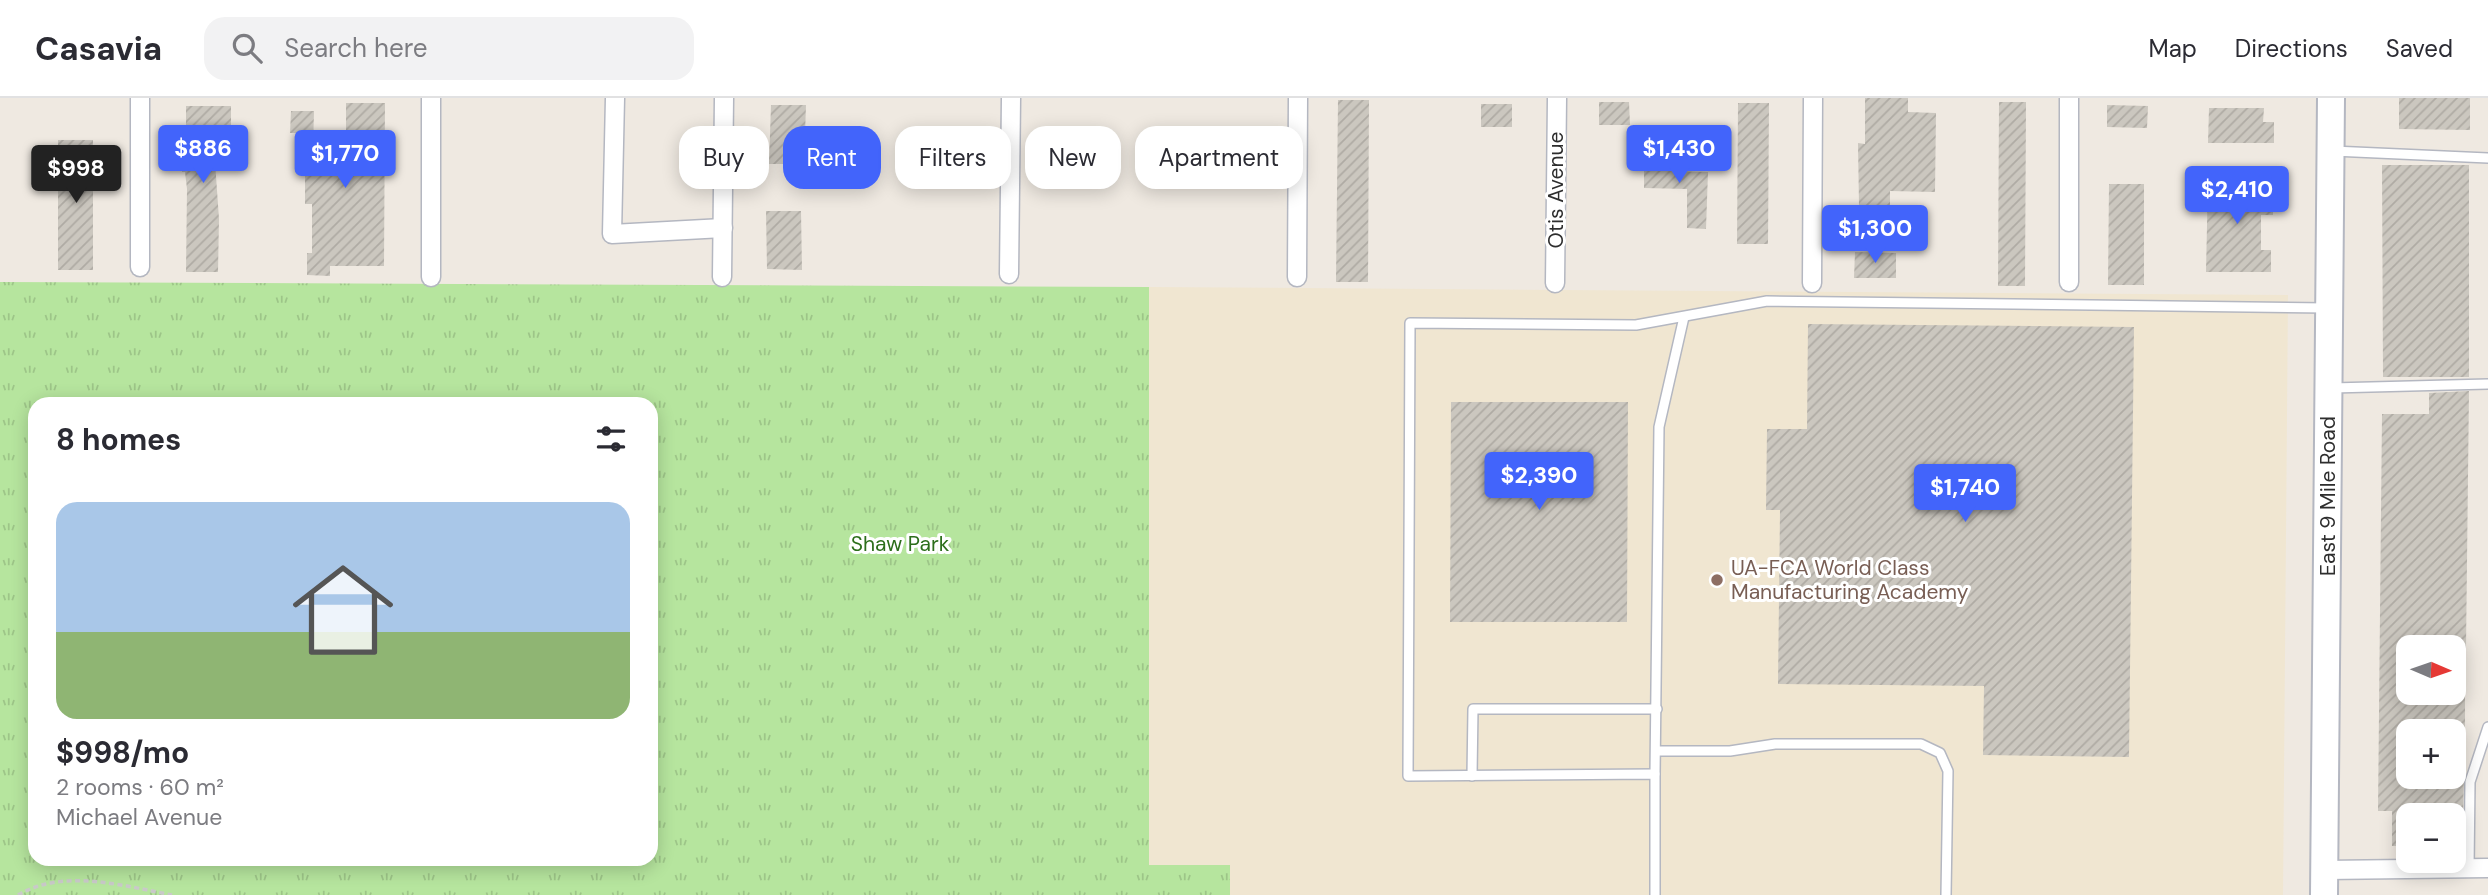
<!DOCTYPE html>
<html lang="en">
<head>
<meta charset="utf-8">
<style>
	body { margin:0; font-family:"DM Sans",sans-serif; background:#f2f2f3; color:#2b2b33; height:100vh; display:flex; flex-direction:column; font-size:26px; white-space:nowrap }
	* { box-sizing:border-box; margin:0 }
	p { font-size:23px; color:#7c7c81 }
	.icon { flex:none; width:38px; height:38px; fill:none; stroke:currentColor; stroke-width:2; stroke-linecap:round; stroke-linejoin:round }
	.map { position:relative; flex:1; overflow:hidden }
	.drawer { position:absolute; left:28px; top:299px; width:630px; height:469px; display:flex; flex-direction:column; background:#fff; border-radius:21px; box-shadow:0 4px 18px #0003 }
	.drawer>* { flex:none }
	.guide { position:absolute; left:679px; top:28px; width:665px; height:63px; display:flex; gap:14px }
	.needle { width:46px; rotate:92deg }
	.tools { position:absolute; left:2396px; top:537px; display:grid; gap:14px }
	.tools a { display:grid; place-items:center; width:70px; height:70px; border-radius:14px; background:#fff; box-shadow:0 4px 18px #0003; font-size:35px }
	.price { position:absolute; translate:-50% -60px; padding:0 16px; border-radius:7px; background:#4264fb; color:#fff; font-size:23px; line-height:46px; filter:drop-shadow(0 2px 4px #0008) }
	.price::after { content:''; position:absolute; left:50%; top:42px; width:21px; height:16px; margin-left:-10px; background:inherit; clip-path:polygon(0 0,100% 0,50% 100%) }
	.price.current { background:#222; color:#fff }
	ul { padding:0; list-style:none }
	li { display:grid; align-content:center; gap:14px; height:371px; padding:0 28px }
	li span { display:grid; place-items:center; height:217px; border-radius:21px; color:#555 }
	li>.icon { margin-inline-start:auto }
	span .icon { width:126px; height:126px; fill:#fffc; stroke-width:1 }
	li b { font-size:30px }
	h2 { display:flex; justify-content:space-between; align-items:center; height:84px; padding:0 28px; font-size:30px }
	.pill { padding:0 24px; border-radius:21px; background:#fff; box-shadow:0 4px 18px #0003; font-size:24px; line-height:63px }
	.pill.current { background:#4264fb; color:#fff }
	header { display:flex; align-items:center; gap:42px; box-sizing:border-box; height:98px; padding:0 35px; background:#fff; border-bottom:2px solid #e1e1e2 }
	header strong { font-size:33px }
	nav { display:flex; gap:38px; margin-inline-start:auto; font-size:24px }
	.search { width:490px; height:63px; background:#f2f2f3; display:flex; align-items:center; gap:18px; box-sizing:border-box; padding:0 24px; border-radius:21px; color:#7c7c81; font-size:26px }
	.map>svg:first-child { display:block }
	.education { fill:#f0e6d1 }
	.park { fill:url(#park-tufts); fill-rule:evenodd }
	.building { fill:url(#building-hatch) }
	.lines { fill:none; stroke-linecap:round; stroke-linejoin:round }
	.lane-casing { stroke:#b4b7c1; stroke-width:12 }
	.street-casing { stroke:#b4b7c1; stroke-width:21 }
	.secondary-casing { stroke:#b4b7c1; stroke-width:30 }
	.path { stroke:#c9c9c9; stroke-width:3.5; stroke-dasharray:5 3.5; stroke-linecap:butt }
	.lane { stroke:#fff; stroke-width:9 }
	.street { stroke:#fff; stroke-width:18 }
	.secondary { stroke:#fff; stroke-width:26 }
	.education-dot { fill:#8d6e63; stroke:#fff; stroke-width:2.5 }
	.labels { text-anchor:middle; stroke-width:6; stroke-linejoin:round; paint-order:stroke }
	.street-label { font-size:21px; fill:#2e2e2e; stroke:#fff }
	.park-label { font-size:21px; fill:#2c6e1b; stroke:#fff }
	.education-label { font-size:21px; fill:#785e54; stroke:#fff; text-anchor:start }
</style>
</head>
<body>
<header>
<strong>Casavia</strong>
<div class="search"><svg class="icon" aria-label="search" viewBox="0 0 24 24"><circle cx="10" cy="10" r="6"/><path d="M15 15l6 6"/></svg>Search here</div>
<nav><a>Map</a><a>Directions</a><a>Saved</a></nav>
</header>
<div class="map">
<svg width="2488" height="797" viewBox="0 0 2488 797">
	<defs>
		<pattern id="park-tufts" width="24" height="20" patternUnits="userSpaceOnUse" patternTransform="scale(1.75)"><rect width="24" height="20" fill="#b6e59e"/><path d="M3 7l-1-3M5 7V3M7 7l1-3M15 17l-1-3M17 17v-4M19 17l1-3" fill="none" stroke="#9dc588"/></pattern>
		<pattern id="building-hatch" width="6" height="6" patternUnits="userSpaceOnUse" patternTransform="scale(1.75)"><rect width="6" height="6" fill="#cbc7bf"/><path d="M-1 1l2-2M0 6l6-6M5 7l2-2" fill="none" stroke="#afaba4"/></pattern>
	</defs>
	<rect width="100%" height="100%" fill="#efe9e1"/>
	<path class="education" d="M 1149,189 L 2288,197 L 2283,797 L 1230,797 L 1230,767 L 1149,767 Z"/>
	<path class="park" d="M 0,184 L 1149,189 L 1149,767 L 1230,767 L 1230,797 L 0,797 ZM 35,306 L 651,306 L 651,761 L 35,761 Z"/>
	<g class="building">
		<path d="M 1865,0 L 1908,0 L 1908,14 L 1936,15 L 1935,94 L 1890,93 L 1890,108 L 1859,108 L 1858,45 L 1865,46 Z"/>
		<path d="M 2399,0 L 2470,0 L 2470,32 L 2399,31 Z"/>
		<path d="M 1338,2 L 1369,2 L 1368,184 L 1336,184 Z"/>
		<path d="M 1599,4 L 1629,4 L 1630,27 L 1599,27 Z"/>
		<path d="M 1999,4 L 2026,4 L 2025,188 L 1998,188 Z"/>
		<path d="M 346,5 L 385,5 L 384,168 L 330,168 L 330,178 L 307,177 L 307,155 L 312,155 L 312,106 L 305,106 L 305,72 L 298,72 L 298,35 L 290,35 L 291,13 L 314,13 L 313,50 L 346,50 Z"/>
		<path d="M 1738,5 L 1769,5 L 1768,146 L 1737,146 Z"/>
		<rect x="1481" y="6" width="31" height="23"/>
		<path d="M 771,7 L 806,7 L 804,66 L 769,66 Z"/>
		<path d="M 2107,7 L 2148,8 L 2147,30 L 2107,29 Z"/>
		<path d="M 186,8 L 231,8 L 231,35 L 213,35 L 219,121 L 218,174 L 186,174 L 187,91 L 185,74 L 182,74 L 180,48 L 186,47 Z"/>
		<path d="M 2209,10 L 2264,10 L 2263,24 L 2274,24 L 2274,45 L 2208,45 Z"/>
		<rect x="58" y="42" width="35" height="130"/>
		<path d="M 1644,51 L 1666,51 L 1666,73 L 1708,74 L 1706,131 L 1687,130 L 1687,91 L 1644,90 Z"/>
		<path d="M 2382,67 L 2469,67 L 2469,279 L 2383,279 Z"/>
		<path d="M 2208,81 L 2263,81 L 2263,95 L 2273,95 L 2273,117 L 2261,117 L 2261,152 L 2271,152 L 2271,174 L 2206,174 Z"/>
		<path d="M 2109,86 L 2144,86 L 2144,187 L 2108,187 Z"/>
		<path d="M 766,113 L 801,113 L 802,172 L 767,171 Z"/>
		<path d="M 1855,154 L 1896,155 L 1896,180 L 1854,180 Z"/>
		<path d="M 1808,226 L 2134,229 L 2129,659 L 1983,657 L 1984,588 L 1778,586 L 1780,412 L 1766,412 L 1767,331 L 1807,331 Z"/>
		<path d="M 2469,293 L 2466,550 L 2408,550 L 2408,595 L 2465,595 L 2465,634 L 2408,634 L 2408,679 L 2464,679 L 2463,714 L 2446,713 L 2446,718 L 2408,718 L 2408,748 L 2392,748 L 2392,713 L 2378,713 L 2382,316 L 2429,316 L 2429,295 Z"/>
		<path d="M 1451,304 L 1628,304 L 1627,524 L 1450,524 Z"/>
	</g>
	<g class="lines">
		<defs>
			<g id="lane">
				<path d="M 2333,53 L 2488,60"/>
				<path d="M 2332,290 L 2488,286"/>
				<path d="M 1656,653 L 1730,653 L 1775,646 L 1921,646 L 1940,655 L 1948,673 L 1946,797"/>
				<path d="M 1655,676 L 1659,329 L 1684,219"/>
				<path d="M 1472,678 L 1473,611 L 1657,611"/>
				<path d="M 2469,770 L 2470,684 L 2488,629"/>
				<path d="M 1655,797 L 1655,676 L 1408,678 L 1410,225 L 1636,227 L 1767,203 L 2326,210"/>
			</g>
			<g id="street">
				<path d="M 615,0 L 612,136 L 723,130"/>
				<path d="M 140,169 L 140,0"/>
				<path d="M 1009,176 L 1011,0"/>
				<path d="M 431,179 L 431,0"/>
				<path d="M 722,179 L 724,0"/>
				<path d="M 1297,179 L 1298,0"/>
				<path d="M 2069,184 L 2069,0"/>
				<path d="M 1555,185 L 1557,0"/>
				<path d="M 1812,185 L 1813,0"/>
				<path d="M 2325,772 L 2488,770"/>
			</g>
			<path id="secondary" d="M 2324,797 L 2331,0"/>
		</defs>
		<use href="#lane" class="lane-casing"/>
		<use href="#street" class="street-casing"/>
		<use href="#secondary" class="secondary-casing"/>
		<path class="path" d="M 18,797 C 64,770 124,788 172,797"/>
		<use href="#lane" class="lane"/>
		<use href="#street" class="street"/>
		<use href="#secondary" class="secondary"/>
	</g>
	<circle class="education-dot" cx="1717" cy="482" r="7"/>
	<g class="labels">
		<g class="street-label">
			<text transform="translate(1556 92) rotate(-90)" y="7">Otis Avenue</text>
			<text transform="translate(2328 398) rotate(-90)" y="7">East 9 Mile Road</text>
		</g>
		<g class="park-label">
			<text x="900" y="453">Shaw Park</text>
		</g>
		<g class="education-label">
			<text x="1731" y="477">UA-FCA World Class<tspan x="1731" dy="24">Manufacturing Academy</tspan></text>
		</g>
	</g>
</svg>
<div class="tools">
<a><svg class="needle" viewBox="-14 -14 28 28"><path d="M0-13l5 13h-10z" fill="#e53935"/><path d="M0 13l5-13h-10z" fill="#7c7c81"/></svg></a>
<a>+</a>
<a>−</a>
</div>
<b class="price" style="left:203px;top:87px">$886</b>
<b class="price" style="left:1679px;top:87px">$1,430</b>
<b class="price" style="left:345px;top:92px">$1,770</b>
<b class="price current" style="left:76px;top:107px">$998</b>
<b class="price" style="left:2237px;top:128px">$2,410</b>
<b class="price" style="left:1875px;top:167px">$1,300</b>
<b class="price" style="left:1539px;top:414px">$2,390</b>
<b class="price" style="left:1965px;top:426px">$1,740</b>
<div class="guide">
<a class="pill">Buy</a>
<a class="pill current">Rent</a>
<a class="pill">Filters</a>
<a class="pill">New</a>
<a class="pill">Apartment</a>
</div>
<section class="drawer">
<h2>8 homes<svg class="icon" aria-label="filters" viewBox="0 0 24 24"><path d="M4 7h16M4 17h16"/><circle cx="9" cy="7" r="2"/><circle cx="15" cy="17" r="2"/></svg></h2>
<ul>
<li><span style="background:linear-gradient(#a9c7e8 60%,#8fb573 0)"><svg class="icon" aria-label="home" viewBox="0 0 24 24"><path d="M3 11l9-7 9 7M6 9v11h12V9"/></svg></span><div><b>$998/mo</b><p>2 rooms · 60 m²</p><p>Michael Avenue</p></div></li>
</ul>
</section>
</div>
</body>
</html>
